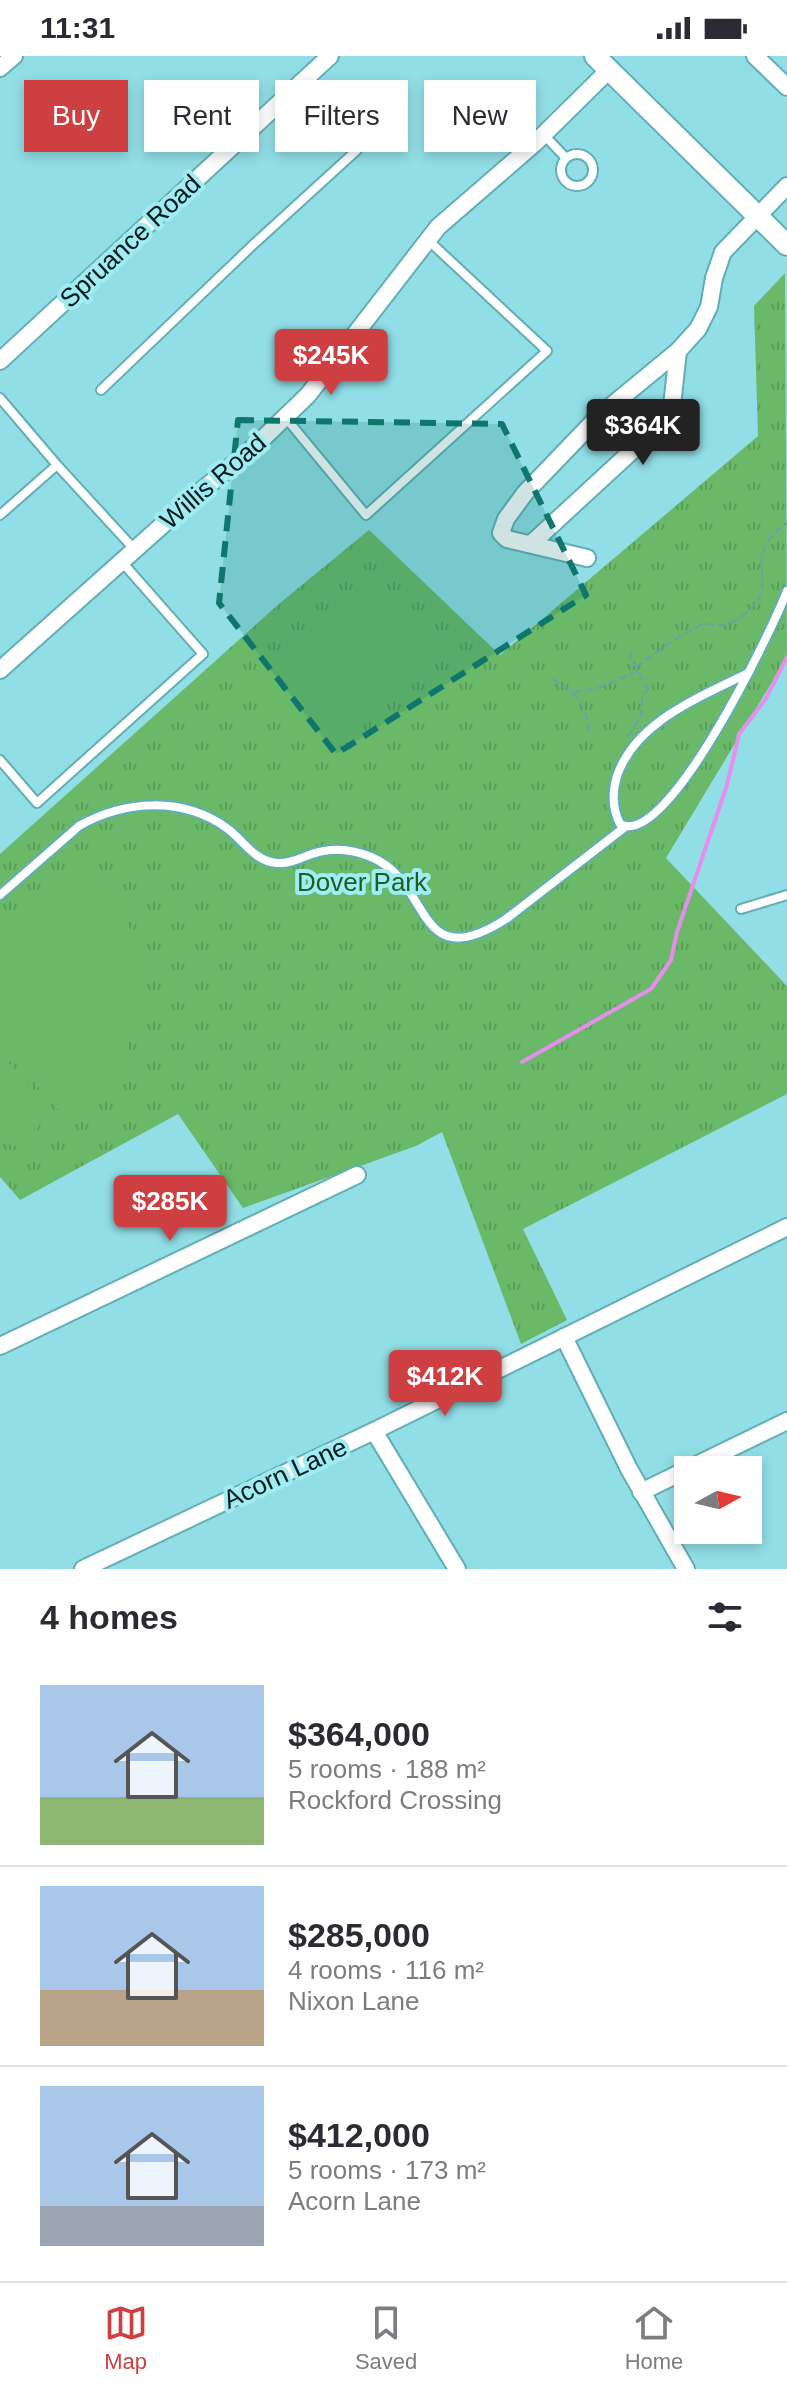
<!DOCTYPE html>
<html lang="en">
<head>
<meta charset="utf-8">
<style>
	body { margin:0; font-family:Arial,sans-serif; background:#f2f2f3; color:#2b2b33; height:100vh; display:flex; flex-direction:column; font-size:30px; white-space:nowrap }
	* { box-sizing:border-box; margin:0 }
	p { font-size:26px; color:#7c7c81 }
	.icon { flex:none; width:44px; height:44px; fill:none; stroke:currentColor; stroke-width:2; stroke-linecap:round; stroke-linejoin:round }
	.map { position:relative; height:1513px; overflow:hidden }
	.sheet { display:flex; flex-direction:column; background:#fff; flex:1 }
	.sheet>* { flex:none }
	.hud { position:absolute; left:24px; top:24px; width:740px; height:72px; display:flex; gap:16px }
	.needle { width:52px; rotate:82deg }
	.buttons { position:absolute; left:674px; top:1400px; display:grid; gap:16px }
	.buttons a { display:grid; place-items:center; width:88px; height:88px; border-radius:0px; background:#fff; box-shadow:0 4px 12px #0003; font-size:40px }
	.price { position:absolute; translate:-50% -68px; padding:0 18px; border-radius:8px; background:#ce3f42; color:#fff; font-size:26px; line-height:52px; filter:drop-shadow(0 2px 4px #0008) }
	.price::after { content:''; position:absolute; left:50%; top:48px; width:24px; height:18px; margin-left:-12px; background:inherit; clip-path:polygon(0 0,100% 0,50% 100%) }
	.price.active { background:#222; color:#fff }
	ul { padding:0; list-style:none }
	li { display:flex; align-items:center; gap:24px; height:200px; padding:0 40px }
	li+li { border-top:2px solid #e1e1e2 }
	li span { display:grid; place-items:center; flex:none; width:224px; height:160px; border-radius:0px; color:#555 }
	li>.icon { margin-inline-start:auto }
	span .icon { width:96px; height:96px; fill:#fffc; stroke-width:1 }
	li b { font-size:34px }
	h2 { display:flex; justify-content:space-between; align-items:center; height:96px; padding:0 40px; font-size:34px }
	.chip { padding:0 28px; border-radius:0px; background:#fff; box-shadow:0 4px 12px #0003; font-size:28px; line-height:72px }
	.chip.active { background:#ce3f42; color:#fff }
	.status { display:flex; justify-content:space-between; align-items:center; height:56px; padding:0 40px; background:#fff; direction:ltr }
	.status svg { height:22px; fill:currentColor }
	.dock { display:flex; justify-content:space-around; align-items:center; height:112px; border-top:2px solid #e1e1e2; background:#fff; font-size:22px; color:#7c7c81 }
	.dock a { display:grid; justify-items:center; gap:4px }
	.dock .active { color:#ce3f42 }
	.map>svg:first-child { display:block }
	.grass { fill:url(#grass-tufts) }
	.pitch { fill:#6ab969 }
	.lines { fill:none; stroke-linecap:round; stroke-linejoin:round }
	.stream { stroke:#e58eed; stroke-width:4 }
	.service-casing { stroke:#62aeb6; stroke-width:12 }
	.minor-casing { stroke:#62aeb6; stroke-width:20 }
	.tertiary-casing { stroke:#62aeb6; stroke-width:24 }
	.path { stroke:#66a3a9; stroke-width:2; stroke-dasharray:8 4; stroke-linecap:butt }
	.service { stroke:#fff; stroke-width:8 }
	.minor { stroke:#fff; stroke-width:16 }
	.tertiary { stroke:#fff; stroke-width:20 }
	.marked { fill:#0f766e; fill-opacity:0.2; stroke:#0f766e; stroke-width:6; stroke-dasharray:16 10; stroke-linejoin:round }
	.labels { text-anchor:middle; stroke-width:8; stroke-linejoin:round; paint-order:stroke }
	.street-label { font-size:26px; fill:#001a1d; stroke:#9fecf3 }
	.park-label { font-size:26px; fill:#1f5e20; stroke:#9fecf3 }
</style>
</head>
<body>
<div class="status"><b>11:31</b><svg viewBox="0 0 49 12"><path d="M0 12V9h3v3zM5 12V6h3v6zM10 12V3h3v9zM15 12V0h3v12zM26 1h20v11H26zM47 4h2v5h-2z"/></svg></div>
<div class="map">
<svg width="787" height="1513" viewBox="0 0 787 1513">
	<defs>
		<pattern id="grass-tufts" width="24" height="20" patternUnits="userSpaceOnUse" patternTransform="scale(2)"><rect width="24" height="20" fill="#6ab969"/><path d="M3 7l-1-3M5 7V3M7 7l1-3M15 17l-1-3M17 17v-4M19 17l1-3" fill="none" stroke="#5a9e5b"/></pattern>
	</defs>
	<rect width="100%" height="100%" fill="#92dee6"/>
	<path class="grass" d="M 785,217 L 787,601 L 666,802 L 787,930 L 787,1038 L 523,1173 L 567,1264 L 521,1288 L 442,1076 L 416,1090 L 243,1152 L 178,1058 L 20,1144 L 0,1121 L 0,798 L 280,547 L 369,474 L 500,599 L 758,380 L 754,250 Z"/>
	<g class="pitch">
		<path d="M 370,523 L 440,601 L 322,706 L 253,628 Z"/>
		<path d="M 93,805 C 143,873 159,946 111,1022 C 101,1039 84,1053 70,1067 L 0,986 L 0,881 Z"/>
		<path d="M 7,1005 L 53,1056 L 13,1092 L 0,1078 L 0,1012 Z"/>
	</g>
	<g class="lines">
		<path class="stream" d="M 522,1006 L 651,933 L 671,904 L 677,876 L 727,729 L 739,678 L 765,644 L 787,601"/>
		<defs>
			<g id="service">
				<path d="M 544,79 L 566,102"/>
				<circle cx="577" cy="114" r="16"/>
				<path d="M 101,334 L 255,187 L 357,94"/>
				<path d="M 0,342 L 57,409 L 135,494"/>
				<path d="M 285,361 L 366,459 L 547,295 L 428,184"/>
				<path d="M 0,459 L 57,409"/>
				<path d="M 746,618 C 699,642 636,665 617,720 C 612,736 612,752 620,768 C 667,795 773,572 787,535"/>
				<path d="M 0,704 L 37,747 L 203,598 L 122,506"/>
				<path d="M 0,839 L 79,770 C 125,744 183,740 228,773 C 244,785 254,805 277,807 C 289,808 301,802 312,798 C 332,791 352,793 371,801 C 433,826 414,922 506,863 L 625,771"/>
				<path d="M 741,853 L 787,839"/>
			</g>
			<g id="minor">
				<path d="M 755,0 L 787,31"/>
				<path d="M 0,12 L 14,0"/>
				<path d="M 0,305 L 330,0"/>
				<path d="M 531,488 L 671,359 L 678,295"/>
				<path d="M 587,502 L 507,483 L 501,477 L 506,463 L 525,437 L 599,360 L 678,295 L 698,273 L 709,251 L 714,222 L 723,196 L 787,130"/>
				<path d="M 0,614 L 195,440 L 251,394 L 308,339 L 438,171 L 535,87 L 609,14"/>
				<path d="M 564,1281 L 629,1413 L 686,1513"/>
				<path d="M 0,1290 L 357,1119"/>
				<path d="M 374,1375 L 457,1513"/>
				<path d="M 641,1436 L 787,1365"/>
				<path d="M 83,1513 L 374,1375 L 787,1171"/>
			</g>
			<path id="tertiary" d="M 595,0 L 787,189"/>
		</defs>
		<use href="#service" class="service-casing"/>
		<use href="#minor" class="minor-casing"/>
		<use href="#tertiary" class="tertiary-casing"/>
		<g class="path">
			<path d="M 631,595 L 630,602 L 648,632"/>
			<path d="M 635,611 C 656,597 676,581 699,570 C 707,566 714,569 723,569 C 734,568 747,557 754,549 C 776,523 742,498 787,467"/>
			<path d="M 552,623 C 575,635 586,648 589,675"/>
			<path d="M 574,636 L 598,632 L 638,615"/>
			<path d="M 627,681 C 640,662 642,664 642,639 L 653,629"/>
		</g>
		<use href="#service" class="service"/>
		<use href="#minor" class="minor"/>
		<use href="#tertiary" class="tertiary"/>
	</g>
	<path class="marked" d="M 238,364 L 502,368 L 586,539 L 336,698 L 219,547 Z"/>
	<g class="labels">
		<g class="street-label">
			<text transform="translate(130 185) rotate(-43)" y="9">Spruance Road</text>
			<text transform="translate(213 425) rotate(-41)" y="9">Willis Road</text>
			<text transform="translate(285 1417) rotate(-25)" y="9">Acorn Lane</text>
		</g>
		<g class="park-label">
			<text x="362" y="835">Dover Park</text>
		</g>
	</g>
</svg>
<div class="buttons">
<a><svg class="needle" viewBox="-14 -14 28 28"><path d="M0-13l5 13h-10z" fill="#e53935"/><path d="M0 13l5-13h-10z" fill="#7c7c81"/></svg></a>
</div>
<b class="price" style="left:331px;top:341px">$245K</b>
<b class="price active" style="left:643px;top:411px">$364K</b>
<b class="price" style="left:170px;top:1187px">$285K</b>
<b class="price" style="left:445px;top:1362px">$412K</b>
<div class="hud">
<a class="chip active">Buy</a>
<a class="chip">Rent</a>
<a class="chip">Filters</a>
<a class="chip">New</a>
</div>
</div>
<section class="sheet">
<h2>4 homes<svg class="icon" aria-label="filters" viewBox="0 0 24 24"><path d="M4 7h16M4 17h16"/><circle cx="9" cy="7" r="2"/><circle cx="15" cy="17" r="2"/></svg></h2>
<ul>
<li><span style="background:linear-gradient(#a9c7e8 70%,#8fb573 0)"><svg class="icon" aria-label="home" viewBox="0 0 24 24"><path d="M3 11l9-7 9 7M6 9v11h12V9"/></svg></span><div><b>$364,000</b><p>5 rooms · 188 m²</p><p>Rockford Crossing</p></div></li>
<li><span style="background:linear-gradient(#a9c7e8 65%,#b9a48a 0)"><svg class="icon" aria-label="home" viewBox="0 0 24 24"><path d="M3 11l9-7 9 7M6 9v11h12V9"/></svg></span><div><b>$285,000</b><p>4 rooms · 116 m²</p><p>Nixon Lane</p></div></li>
<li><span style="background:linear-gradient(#a9c7e8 75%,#9aa5b1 0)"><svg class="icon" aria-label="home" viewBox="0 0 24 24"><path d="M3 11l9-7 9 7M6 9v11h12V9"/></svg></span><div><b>$412,000</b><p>5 rooms · 173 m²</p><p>Acorn Lane</p></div></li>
</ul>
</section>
<nav class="dock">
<a class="active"><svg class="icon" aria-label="map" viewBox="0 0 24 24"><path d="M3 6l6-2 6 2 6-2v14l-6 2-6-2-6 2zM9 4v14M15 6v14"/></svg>Map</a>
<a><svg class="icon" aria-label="saved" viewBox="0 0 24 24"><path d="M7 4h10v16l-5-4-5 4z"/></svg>Saved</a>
<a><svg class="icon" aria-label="home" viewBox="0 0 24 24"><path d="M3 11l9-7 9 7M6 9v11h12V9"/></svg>Home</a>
</nav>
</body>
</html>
